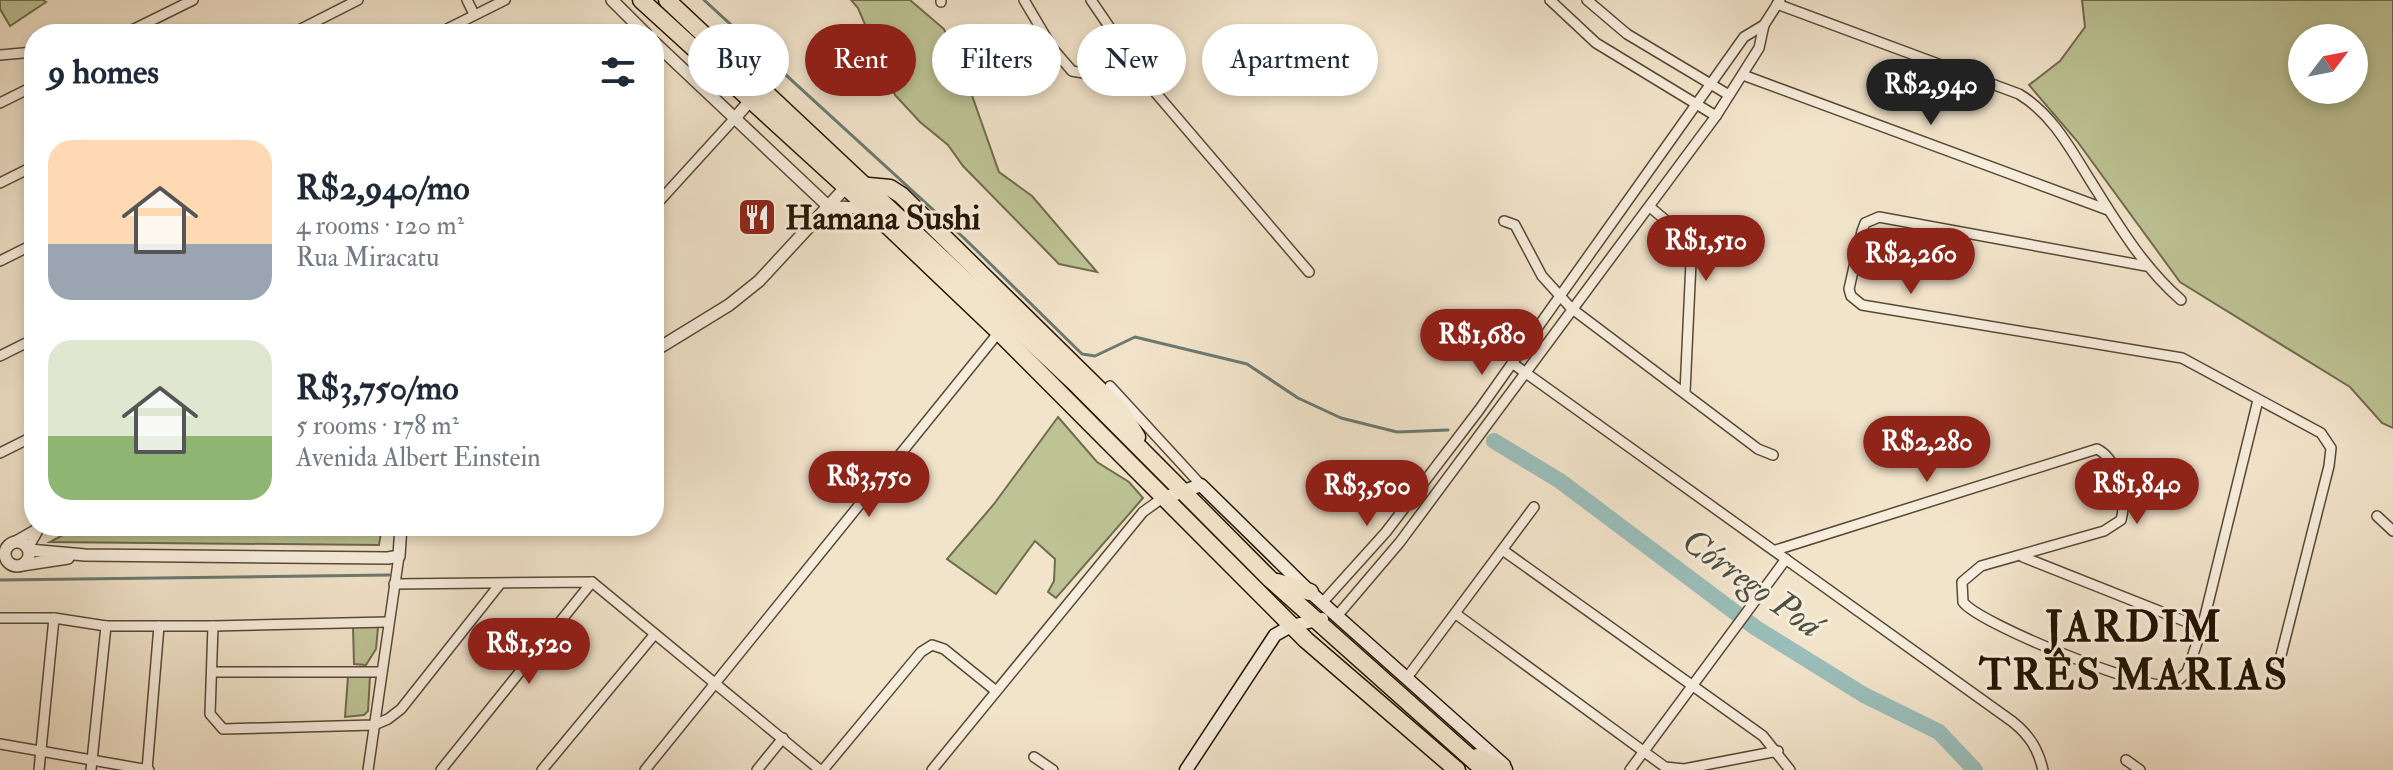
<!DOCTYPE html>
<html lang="en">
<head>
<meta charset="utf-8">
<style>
	body { margin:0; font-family:"IM FELL Double Pica",serif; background:#f6f6f7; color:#1f2937; height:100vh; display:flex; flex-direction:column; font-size:30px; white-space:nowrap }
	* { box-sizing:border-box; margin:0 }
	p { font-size:26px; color:#747a83 }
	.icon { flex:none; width:44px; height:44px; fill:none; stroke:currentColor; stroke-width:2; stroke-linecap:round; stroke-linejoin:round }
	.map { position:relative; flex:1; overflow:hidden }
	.details { position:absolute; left:24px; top:24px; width:640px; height:512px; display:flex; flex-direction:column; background:#fff; border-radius:32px; box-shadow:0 4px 12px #0003 }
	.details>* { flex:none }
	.hud { position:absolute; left:688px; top:24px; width:760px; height:72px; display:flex; gap:16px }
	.needle { width:52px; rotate:58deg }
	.buttons { position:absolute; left:2288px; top:24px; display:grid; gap:16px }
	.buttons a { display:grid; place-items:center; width:80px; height:80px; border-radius:50%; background:#fff; box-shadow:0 4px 12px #0003; font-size:40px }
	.price { position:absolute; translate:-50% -68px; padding:0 18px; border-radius:28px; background:#8f2418; color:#fff; font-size:26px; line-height:52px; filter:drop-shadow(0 2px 4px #0008) }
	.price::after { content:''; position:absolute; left:50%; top:48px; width:24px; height:18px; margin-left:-12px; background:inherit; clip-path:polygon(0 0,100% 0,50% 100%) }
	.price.on { background:#222; color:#fff }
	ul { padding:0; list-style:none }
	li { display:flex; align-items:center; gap:24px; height:200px; padding:0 24px }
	li span { display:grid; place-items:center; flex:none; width:224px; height:160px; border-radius:24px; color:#555 }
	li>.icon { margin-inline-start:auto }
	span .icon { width:96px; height:96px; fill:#fffc; stroke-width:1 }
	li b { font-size:34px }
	h2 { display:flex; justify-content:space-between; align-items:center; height:96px; padding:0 24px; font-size:34px }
	.tag { padding:0 28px; border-radius:36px; background:#fff; box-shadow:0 4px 12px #0003; font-size:28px; line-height:72px }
	.tag.on { background:#8f2418; color:#fff }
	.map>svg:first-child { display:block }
	.green { fill:#bdc395; stroke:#706c4c; stroke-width:2; fill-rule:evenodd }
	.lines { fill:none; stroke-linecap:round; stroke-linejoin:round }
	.stream { stroke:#6b7a71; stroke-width:3 }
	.river { stroke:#9bbeba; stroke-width:16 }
	.minor-casing { stroke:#584935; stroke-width:12 }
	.tertiary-casing { stroke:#584935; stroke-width:14 }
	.secondary-casing { stroke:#241503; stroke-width:15 }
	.motorway-casing { stroke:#241503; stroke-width:19 }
	.minor { stroke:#f7eddd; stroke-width:9 }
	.tertiary { stroke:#f7eddd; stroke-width:11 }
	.secondary { stroke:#f7eddd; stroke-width:12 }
	.motorway { stroke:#f2e4cb; stroke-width:16 }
	.labels { text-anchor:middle; stroke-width:6; stroke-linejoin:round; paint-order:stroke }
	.poi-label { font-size:34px; font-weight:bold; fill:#241503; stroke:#f7eddd; text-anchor:start }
	.water-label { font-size:36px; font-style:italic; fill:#4e5043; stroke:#f7eddd }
	.district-label { font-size:42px; font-weight:bold; letter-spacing:2px; fill:#241503; stroke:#f7eddd }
</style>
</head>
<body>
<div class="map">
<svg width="2393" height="770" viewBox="0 0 2393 770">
	<rect width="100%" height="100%" fill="#f2e4cb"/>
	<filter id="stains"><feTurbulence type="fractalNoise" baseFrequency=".0025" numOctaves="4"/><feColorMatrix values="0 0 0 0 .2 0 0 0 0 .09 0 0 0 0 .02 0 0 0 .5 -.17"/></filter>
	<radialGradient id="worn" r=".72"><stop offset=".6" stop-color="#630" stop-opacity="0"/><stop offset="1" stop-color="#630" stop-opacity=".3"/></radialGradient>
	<g class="green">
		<path d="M 0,0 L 43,0 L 46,2 L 10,26 L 0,9 Z"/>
		<path d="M 851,0 L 910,0 L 944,29 L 968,84 L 999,172 L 1032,196 L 1097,272 L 1059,264 L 963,166 L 948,145 L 920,122 L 895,95 L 858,8 Z"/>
		<path d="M 2082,0 L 2393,0 L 2393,428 L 2382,423 L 2350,387 L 2180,282 L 2077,141 L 2029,85 L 2060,61 L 2085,27 ZM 2302,38 L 2354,38 L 2354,90 L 2302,90 Z"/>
		<path d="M 1058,417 L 1097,462 L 1129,482 L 1143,498 L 1056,598 L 1048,592 L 1054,581 L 1055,559 L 1035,541 L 996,594 L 947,559 L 994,504 Z"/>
		<path d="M 79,526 L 382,526 L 379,545 L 50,542 Z"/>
		<path d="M 353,627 L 378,627 L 376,649 L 366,665 L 354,664 Z"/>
		<path d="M 348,676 L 370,676 L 368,711 L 364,715 L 345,717 Z"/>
	</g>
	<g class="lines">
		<g class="stream">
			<path d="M 704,0 L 964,238 L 1082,354 L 1095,356 L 1135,337 L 1247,364 L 1298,398 L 1341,418 L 1397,432 L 1448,430"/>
			<path d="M 0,580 L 389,575"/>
		</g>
		<path class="river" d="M 1494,441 L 1560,481 L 1756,628 L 1864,695 L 1939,732 L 1975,770"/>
		<defs>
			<g id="minor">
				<path d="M 467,0 L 474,14"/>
				<path d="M 941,0 L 941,2"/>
				<path d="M 1024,0 L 1053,49 L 1072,71 L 1149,85"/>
				<path d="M 1091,0 L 1149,85 L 1309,272"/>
				<path d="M 1550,0 L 1596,43 L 1716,116"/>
				<path d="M 1587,0 L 1627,34 L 1729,95"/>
				<path d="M 1777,4 L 2019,94 C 2052,114 2070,148 2090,180 C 2117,223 2142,266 2181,300"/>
				<path d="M 124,34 L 193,0"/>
				<path d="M 291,34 L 358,0"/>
				<path d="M 437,34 L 505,0"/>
				<path d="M 0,55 L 34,52"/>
				<path d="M 1743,75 L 2108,210"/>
				<path d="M 0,103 L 34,86"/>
				<path d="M 0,183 L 34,166"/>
				<path d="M 654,207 L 735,118"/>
				<path d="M 1650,207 L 1677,230 L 1691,262 L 1685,392"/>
				<path d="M 1504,221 L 1515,225 L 1542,276 L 1571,308 L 1758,449 L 1773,455"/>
				<path d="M 0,261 L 34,244"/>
				<path d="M 2146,266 L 1879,217 L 1865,223 L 1862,231 L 1849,289 L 1851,296 L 1862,305 L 2182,358 L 2321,433 L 2331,448 L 2329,466 L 2276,675"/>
				<path d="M 0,356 L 34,339"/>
				<path d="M 1512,363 L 2013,722 C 2030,736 2038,749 2043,770"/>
				<path d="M 1110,386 L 1201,485"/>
				<path d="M 0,453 L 34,436"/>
				<path d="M 2377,516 L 2393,531"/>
				<path d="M 14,542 L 42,526"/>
				<path d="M 28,548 L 40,527"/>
				<path d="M 1776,550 L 2097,449 C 2118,459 2127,499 2121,520 L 2104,531 L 1981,566 L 1962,582 L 1963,602 C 1979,624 2144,690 2172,686 L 2187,672 L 2202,628 L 2258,400"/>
				<path d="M 1504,551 L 1763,736 L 1790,770"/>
				<path d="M 2023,557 L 2202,628"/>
				<path d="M 394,584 L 592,582 L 820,770"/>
				<path d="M 1322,603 L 1386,532 L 1479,410 L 1744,37 L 1764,25"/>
				<path d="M 1456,614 L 1665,767 L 1684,769 L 1778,751"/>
				<path d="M 1337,616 L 1400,542 L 1716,116 L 1759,48 L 1764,25 L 1780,0"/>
				<path d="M 0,618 L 54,618 L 106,626 L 213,626 L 210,714 L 223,729 L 374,725 L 388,719 L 401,709 L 500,584"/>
				<path d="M 213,626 L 387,622"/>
				<path d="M 213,672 L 380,672"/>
				<path d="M 1406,679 L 1534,507"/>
				<path d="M 0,744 L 149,770"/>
				<path d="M 1034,757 L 1053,770"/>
				<path d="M 2126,760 L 2140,770"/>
				<path d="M 39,770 L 54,618"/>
				<path d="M 91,770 L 106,626"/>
				<path d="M 147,770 L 159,626"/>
				<path d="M 368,770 L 399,556"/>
				<path d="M 441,770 L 592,582"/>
				<path d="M 542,770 L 654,635"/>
				<path d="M 645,770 L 999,332"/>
				<path d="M 757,770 L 783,738"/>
				<path d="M 823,770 L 921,652 L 932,645 L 944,649 L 996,691"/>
				<path d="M 932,770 L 1143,512 L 1161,499"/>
				<path d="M 1630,770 L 1786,559"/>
			</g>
			<g id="tertiary">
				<path d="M 612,0 L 646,34"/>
				<path d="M 654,42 L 829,207"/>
				<path d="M 735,118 L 755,95"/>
				<path d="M 829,207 L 869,208"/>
				<path d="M 654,351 L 729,305 L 759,281 L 845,188"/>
				<circle cx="17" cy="554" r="12"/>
				<path d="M 29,550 L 85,555 L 388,558 L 399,556 L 401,526"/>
				<path d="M 22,565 L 68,558"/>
			</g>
			<g id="secondary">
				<path d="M 1161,499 L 1201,485 L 1310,592 L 1504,765"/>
				<path d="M 1186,770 L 1275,635 L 1291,626 L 1322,619"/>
			</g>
			<g id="motorway">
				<path d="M 641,0 L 869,208 L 999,332 L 1306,640 L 1457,770"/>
				<path d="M 667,0 L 1078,386 L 1270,579 L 1484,770"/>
				<path d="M 858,185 L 890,188 L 901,195 L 1121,411 L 1137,437"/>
				<path d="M 1277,582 L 1310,592"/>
				<path d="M 1477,757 L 1504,770"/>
			</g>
		</defs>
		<use href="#minor" class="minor-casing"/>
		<use href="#tertiary" class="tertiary-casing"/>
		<use href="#secondary" class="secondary-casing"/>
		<use href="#motorway" class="motorway-casing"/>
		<use href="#minor" class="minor"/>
		<use href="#tertiary" class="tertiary"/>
		<use href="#secondary" class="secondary"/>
		<use href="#motorway" class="motorway"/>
	</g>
	<defs>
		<symbol id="restaurant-square" viewBox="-11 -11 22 22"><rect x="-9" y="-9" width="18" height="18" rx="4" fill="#8f2418" stroke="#f7eddd"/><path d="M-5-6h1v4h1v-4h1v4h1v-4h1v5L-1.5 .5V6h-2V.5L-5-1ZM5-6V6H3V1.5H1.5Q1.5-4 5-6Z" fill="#fff"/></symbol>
	</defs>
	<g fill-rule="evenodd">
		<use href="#restaurant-square" x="735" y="195" width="44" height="44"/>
	</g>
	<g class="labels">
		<g class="poi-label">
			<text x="785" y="229">Hamana Sushi</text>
		</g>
		<g class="water-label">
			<text transform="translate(1753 582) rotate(35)" y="13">Córrego Poá</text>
		</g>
		<g class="district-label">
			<text x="2134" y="641">JARDIM<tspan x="2134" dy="48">TRÊS MARIAS</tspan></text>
		</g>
	</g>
	<rect width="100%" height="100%" filter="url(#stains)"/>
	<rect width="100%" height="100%" fill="url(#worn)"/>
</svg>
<div class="buttons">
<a><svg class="needle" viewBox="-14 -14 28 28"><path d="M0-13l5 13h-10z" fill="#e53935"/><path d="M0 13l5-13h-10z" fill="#747a83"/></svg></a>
</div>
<b class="price on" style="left:1931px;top:127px">R$2,940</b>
<b class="price" style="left:1706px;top:283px">R$1,510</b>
<b class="price" style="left:1911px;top:296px">R$2,260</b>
<b class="price" style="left:1482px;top:377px">R$1,680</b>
<b class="price" style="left:1927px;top:484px">R$2,280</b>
<b class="price" style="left:869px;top:519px">R$3,750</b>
<b class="price" style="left:2137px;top:526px">R$1,840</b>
<b class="price" style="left:1367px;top:528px">R$3,500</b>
<b class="price" style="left:529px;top:686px">R$1,520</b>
<div class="hud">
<a class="tag">Buy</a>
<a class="tag on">Rent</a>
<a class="tag">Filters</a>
<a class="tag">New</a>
<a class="tag">Apartment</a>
</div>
<section class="details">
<h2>9 homes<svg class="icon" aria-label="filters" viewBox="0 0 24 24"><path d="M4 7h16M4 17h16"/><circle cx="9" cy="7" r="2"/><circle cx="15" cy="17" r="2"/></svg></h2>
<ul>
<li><span style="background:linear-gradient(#ffd9b3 65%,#9aa5b1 0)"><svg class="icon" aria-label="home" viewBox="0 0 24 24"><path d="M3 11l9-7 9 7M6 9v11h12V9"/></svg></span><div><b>R$2,940/mo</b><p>4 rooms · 120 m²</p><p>Rua Miracatu</p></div></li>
<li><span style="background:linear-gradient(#dfe7d0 60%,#8fb573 0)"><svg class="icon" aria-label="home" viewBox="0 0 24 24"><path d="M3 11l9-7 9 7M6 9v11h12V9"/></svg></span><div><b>R$3,750/mo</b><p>5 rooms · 178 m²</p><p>Avenida Albert Einstein</p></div></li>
</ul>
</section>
</div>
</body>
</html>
